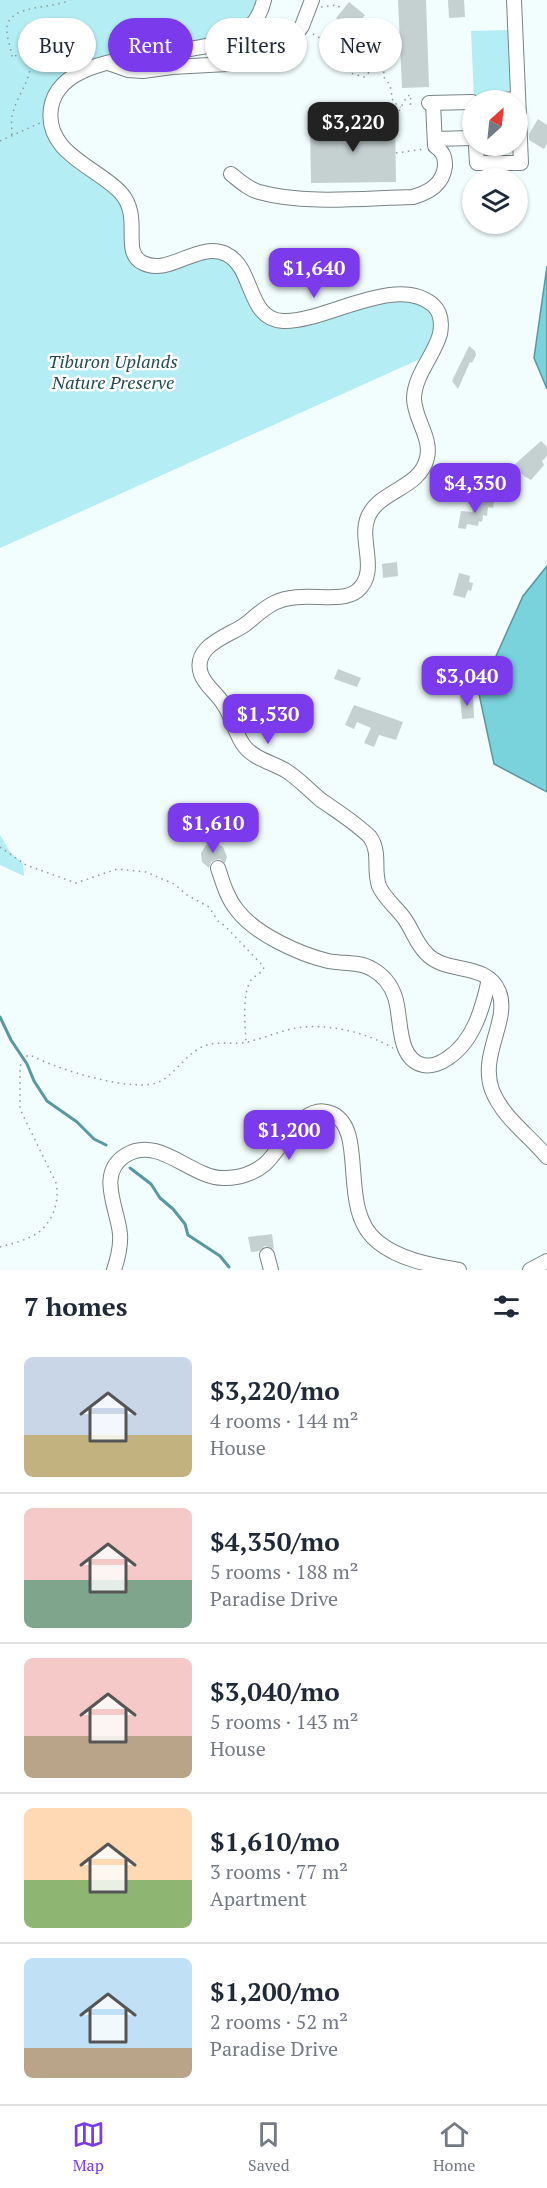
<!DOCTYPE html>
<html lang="en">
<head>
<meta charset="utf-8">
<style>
	body { margin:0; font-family:"PT Serif",serif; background:#f2f2f3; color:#1f2937; height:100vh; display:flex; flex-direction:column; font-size:22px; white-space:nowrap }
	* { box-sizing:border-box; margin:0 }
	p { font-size:20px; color:#747a83 }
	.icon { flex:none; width:33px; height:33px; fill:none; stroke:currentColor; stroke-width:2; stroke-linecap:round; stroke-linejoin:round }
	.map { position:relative; height:1270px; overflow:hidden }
	.details { display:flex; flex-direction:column; background:#fff; flex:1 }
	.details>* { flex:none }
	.guide { position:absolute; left:18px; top:18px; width:512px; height:54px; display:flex; gap:12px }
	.needle { width:39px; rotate:27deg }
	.fabs { position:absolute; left:462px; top:90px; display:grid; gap:12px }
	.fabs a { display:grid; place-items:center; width:66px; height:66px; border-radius:50%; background:#fff; box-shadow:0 2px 4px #0004; font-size:30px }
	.price { position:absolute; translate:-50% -51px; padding:0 14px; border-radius:12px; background:#7c3aed; color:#fff; font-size:20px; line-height:39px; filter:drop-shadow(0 2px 3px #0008) }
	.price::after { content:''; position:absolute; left:50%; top:36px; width:18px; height:14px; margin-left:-9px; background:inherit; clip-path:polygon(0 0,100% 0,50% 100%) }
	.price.current { background:#222; color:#fff }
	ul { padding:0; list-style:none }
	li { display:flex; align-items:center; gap:18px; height:150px; padding:0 24px }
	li+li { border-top:2px solid #e0e1e3 }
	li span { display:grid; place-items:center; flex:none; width:168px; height:120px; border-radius:9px; color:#555 }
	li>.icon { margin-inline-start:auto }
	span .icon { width:72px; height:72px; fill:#fffc; stroke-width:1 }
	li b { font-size:26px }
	h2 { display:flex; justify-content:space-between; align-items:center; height:72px; padding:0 24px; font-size:26px }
	.tag { padding:0 21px; border-radius:27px; background:#fff; box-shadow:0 2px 4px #0004; font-size:21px; line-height:54px }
	.tag.current { background:#7c3aed; color:#fff }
	.tabs { display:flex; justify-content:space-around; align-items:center; height:84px; border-top:2px solid #e0e1e3; background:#fff; font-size:16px; color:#747a83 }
	.tabs a { display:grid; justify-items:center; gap:3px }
	.tabs .current { color:#7c3aed }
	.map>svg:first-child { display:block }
	.green { fill:#b4edf3 }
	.water { fill:#79d3dd; stroke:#58989f; stroke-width:1.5 }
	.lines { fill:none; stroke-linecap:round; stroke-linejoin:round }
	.stream { stroke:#58989f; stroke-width:3 }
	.building { fill:#c5d0d1 }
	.minor-casing { stroke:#7a8485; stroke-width:16 }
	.path { stroke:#919a9a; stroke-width:1.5; stroke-dasharray:1.5 4.5; stroke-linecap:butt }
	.minor { stroke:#fff; stroke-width:14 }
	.labels { text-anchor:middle; stroke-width:5; stroke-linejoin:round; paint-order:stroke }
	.park-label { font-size:18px; font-style:italic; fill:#244d52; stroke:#fff }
</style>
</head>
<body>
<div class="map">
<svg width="547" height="1270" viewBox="0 0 547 1270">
	<rect width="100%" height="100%" fill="#f2fdfe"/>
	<g class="green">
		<path d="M 0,0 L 264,0 L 247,31 L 120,60 L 58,91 L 53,131 L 124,196 L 142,262 L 222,252 L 273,320 L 403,295 L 437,311 L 431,354 L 0,548 Z"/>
		<path d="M 508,30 L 512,95 L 474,97 L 471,31 Z"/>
		<path d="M 0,835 L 10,852 L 23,864 L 24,876 L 0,865 Z"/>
	</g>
	<g class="water">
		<path d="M 547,266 L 547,389 L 534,358 Z"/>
		<path d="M 547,566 L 547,792 L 494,764 L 479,694 L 523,596 Z"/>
	</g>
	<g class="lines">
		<g class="stream">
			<path d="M 0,1017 L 11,1040 L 27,1064 L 34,1081 L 47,1101 L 77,1122 L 94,1139 L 106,1145"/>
			<path d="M 130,1168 L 151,1184 L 160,1198 L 173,1209 L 185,1224 L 188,1235 L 220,1256 L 229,1267"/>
		</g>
	</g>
	<g class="building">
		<path d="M 398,0 L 426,0 L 429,87 L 402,88 Z"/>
		<path d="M 448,0 L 464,0 L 465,17 L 449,18 Z"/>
		<path d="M 349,2 L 365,15 L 352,31 L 336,18 Z"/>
		<path d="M 538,119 L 547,125 L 547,144 L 544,149 L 529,140 L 529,134 Z"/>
		<path d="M 395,122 L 396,182 L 311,183 L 310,124 Z"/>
		<path d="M 469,346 L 475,351 L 476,355 L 472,363 L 470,362 L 458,389 L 452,381 Z"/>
		<path d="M 541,441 L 547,447 L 547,456 L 542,461 L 544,465 L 531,480 L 524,476 L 514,465 Z"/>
		<path d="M 480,499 L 494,501 L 493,508 L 488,507 L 487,516 L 483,515 L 482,522 L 479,521 L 478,526 L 467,524 L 466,529 L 458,528 L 461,511 L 472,512 L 473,508 L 475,508 L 475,505 L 479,506 Z"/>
		<path d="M 397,562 L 398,576 L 383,578 L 382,564 Z"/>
		<path d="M 459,573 L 470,576 L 469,582 L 473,583 L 471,591 L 468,590 L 465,598 L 453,595 Z"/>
		<path d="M 338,669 L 361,678 L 357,687 L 334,679 Z"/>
		<path d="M 473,695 L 474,718 L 462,719 L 460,696 Z"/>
		<path d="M 354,705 L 403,722 L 396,740 L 379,735 L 374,747 L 364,743 L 371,728 L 357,722 L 354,729 L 345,725 Z"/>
		<path d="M 215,843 L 223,847 L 227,857 L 225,863 L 220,859 L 215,860 L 211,862 L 209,868 L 202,862 L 201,853 L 206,845 Z"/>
		<path d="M 272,1234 L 274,1249 L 265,1246 L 259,1251 L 251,1252 L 248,1237 Z"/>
	</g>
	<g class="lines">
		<defs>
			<g id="minor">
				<path d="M 264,0 C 261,13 255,24 244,32 C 203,63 61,42 51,108 C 44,153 97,167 121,193 C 143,218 120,252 143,263 C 170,276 198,241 226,254 C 255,268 246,319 283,321 C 324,323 396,273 433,305 C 441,312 442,323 440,334 C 434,356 415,374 414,398 C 414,419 432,437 427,458 C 420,489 379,490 368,517 C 358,540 380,572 357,591 C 339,605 301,589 274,603 C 262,609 253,619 243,626 C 225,637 192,647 201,674 C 205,686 218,694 224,705 C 233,718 235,735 245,747 C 255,759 271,762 285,770 C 298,778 309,790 321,800 C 338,812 356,823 370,837 C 381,853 373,869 379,886 C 384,898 396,907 404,918 C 412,929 416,943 426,953 C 445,975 487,961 499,992 C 510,1020 479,1055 492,1090 C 503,1118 529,1135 547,1157"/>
				<path d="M 108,63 L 128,70 L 143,71 L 172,67 L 265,62 L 287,47 L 302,26 L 312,0"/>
				<path d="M 498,100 L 518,99"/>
				<path d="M 429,103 L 472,102"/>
				<path d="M 435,139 L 472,138"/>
				<path d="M 476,146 L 477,163 L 521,163 L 514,0"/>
				<path d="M 231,174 C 240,181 248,189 259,192 C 306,205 364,198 413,197 C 430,192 443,184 445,166 C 445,156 443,152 435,146 L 433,103"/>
				<path d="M 218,868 C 223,883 227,898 237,910 C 255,934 299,954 328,961 C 342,964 360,961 372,969 C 383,975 391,985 395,997 C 402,1017 396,1059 423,1065 C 431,1067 441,1063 448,1058 C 474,1041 483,1007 489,979"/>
				<path d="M 267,1255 L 271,1270"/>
				<path d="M 114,1270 C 118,1258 121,1247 120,1234 C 118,1209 96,1173 126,1155 C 159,1135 191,1178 223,1178 C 238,1179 254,1173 265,1164 C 283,1148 303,1099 333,1114 C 368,1132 337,1210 378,1242 C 400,1260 431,1265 459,1270"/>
				<path d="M 530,1270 L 547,1261"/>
			</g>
		</defs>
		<use href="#minor" class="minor-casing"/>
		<g class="path">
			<path d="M 321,7 L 337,5 L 343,10"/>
			<path d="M 313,34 C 326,42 357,55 350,73 L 364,77 L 381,61 L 385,67 L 383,76 L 390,85 L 393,102 L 401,107"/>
			<path d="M 337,49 L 345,31"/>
			<path d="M 399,111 L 407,96 L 411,95 L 410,104 L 416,104"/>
			<path d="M 12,135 C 12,129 11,122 12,116 C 19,87 36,80 29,47 L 27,46 L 13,58 L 12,56 C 11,48 6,36 7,28 C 8,4 54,9 70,0"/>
			<path d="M 0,141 L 40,123"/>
			<path d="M 396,153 L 424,149"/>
			<path d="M 0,847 L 26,865 L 76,883 L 117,869 L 146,872 L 174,884 L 187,895 L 209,907 L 218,921 L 225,926 L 264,967 C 262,974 256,974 251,980 C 242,994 245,1025 246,1041"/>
			<path d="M 0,1247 C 11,1244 27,1240 36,1234 C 53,1223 60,1201 56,1183 L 20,1109 L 20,1067 L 24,1057 L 30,1055 C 54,1068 136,1095 161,1081 C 178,1071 188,1051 207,1045 C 219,1041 235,1045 248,1042 C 264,1038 280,1031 296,1028 C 328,1023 365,1032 393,1048"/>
		</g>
		<use href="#minor" class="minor"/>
	</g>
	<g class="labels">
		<g class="park-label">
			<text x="113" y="368">Tiburon Uplands<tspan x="113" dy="21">Nature Preserve</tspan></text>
		</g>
	</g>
</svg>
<div class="fabs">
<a><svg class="needle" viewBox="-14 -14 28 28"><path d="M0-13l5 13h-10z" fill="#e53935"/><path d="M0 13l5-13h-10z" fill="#747a83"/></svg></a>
<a><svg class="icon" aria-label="layers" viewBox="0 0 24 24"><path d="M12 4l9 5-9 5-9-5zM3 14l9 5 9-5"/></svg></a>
</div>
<b class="price current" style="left:353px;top:153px">$3,220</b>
<b class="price" style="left:314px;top:299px">$1,640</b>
<b class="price" style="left:475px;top:514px">$4,350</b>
<b class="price" style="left:467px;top:707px">$3,040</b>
<b class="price" style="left:268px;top:745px">$1,530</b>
<b class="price" style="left:213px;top:854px">$1,610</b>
<b class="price" style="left:289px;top:1161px">$1,200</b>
<div class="guide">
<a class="tag">Buy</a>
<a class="tag current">Rent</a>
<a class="tag">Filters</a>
<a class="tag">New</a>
</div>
</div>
<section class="details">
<h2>7 homes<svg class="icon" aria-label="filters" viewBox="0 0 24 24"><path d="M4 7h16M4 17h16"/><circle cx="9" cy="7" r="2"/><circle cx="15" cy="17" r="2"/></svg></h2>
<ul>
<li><span style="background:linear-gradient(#c9d6e8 65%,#c2b280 0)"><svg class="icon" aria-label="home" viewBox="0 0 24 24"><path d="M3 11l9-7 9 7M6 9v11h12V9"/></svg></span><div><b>$3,220/mo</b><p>4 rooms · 144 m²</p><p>House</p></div></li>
<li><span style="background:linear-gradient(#f6c9c9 60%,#7fa58c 0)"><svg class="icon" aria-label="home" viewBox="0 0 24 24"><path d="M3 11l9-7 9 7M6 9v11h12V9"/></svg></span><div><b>$4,350/mo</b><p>5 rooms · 188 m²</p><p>Paradise Drive</p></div></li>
<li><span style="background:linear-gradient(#f6c9c9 65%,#b9a48a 0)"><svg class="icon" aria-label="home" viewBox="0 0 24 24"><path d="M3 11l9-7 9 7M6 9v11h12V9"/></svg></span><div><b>$3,040/mo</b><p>5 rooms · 143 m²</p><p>House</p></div></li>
<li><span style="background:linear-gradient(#ffd9b3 60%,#8fb573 0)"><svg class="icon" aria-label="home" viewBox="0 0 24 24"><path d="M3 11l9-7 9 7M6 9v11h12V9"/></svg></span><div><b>$1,610/mo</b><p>3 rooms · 77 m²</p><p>Apartment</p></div></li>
<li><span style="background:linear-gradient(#bfe0f5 75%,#b9a48a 0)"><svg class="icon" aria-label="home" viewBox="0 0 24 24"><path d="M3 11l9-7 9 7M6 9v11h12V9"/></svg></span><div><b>$1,200/mo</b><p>2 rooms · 52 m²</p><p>Paradise Drive</p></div></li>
</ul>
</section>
<nav class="tabs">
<a class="current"><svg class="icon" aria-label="map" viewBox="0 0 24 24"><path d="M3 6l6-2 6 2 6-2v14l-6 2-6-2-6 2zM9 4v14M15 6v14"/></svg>Map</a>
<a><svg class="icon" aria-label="saved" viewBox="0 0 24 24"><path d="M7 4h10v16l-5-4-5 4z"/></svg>Saved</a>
<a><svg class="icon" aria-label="home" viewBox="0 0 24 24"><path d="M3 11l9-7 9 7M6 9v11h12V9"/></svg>Home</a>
</nav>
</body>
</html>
